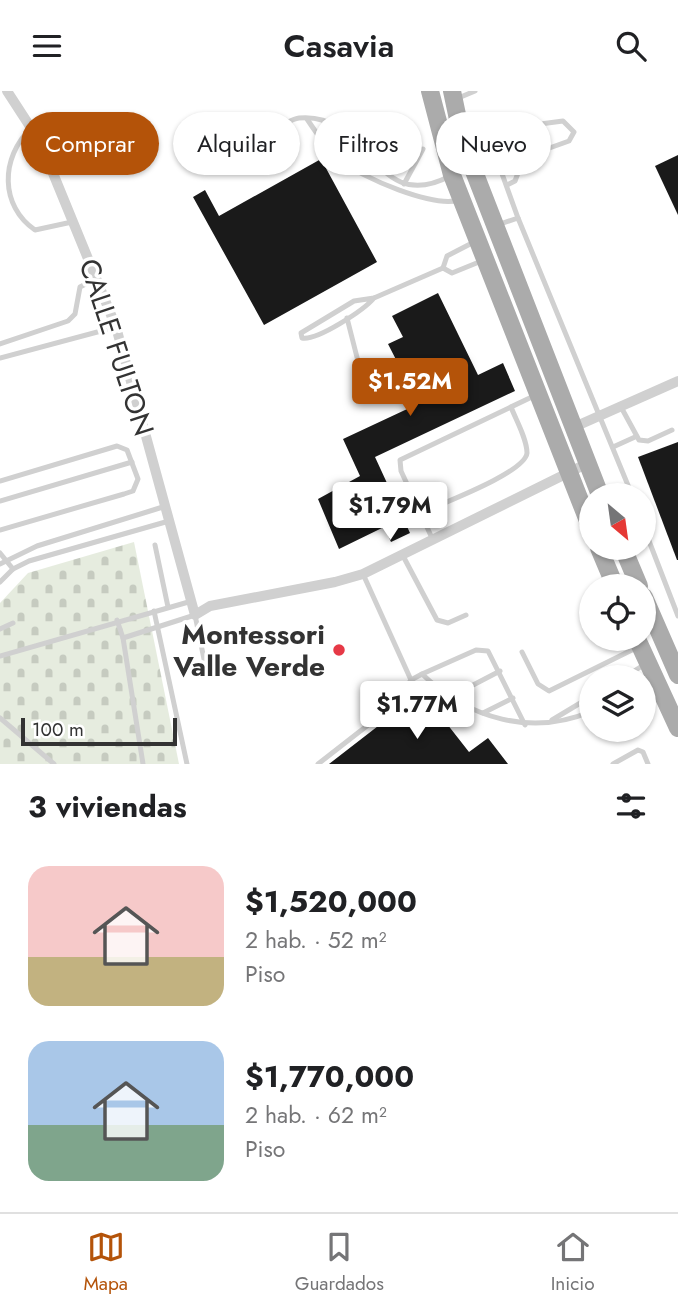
<!DOCTYPE html>
<html lang="es">
<head>
<meta charset="utf-8">
<style>
	body { margin:0; font-family:Jost,sans-serif; background:#f2f2f2; color:#202124; height:100vh; display:flex; flex-direction:column; font-size:26px; white-space:nowrap }
	* { box-sizing:border-box; margin:0 }
	p { font-size:23px; color:#757577 }
	.icon { flex:none; width:38px; height:38px; fill:none; stroke:currentColor; stroke-width:2; stroke-linecap:round; stroke-linejoin:round }
	.map { position:relative; height:673px; overflow:hidden }
	.sheet { display:flex; flex-direction:column; background:#fff; flex:1 }
	.sheet>* { flex:none }
	.guide { position:absolute; left:21px; top:21px; width:637px; height:63px; display:flex; gap:14px }
	.needle { width:46px; rotate:151deg }
	.buttons { position:absolute; left:579px; top:392px; display:grid; gap:14px }
	.buttons a { display:grid; place-items:center; width:77px; height:77px; border-radius:50%; background:#fff; box-shadow:0 2px 5px #0004; font-size:35px }
	.scale { position:absolute; left:21px; bottom:18px; width:156px; box-sizing:border-box; padding-left:7px; border:4px solid #333; border-top:0; font-size:19px; line-height:24px; white-space:nowrap; color:#333; -webkit-text-stroke:5px #fff; paint-order:stroke }
	.price { position:absolute; translate:-50% -60px; padding:0 16px; border-radius:7px; background:#fff; color:#222; font-size:23px; line-height:46px; filter:drop-shadow(0 2px 4px #0008) }
	.price::after { content:''; position:absolute; left:50%; top:42px; width:21px; height:16px; margin-left:-10px; background:inherit; clip-path:polygon(0 0,100% 0,50% 100%) }
	.price.selected { background:#b45309; color:#fff }
	ul { padding:0; list-style:none }
	li { display:flex; align-items:center; gap:21px; height:175px; padding:0 28px }
	li span { display:grid; place-items:center; flex:none; width:196px; height:140px; border-radius:21px; color:#555 }
	li>.icon { margin-inline-start:auto }
	span .icon { width:84px; height:84px; fill:#fffc; stroke-width:1 }
	li b { font-size:30px }
	h2 { display:flex; justify-content:space-between; align-items:center; height:84px; padding:0 28px; font-size:30px }
	.chip { padding:0 24px; border-radius:32px; background:#fff; box-shadow:0 2px 5px #0004; font-size:24px; line-height:63px }
	.chip.selected { background:#b45309; color:#fff }
	header { display:flex; justify-content:space-between; align-items:center; height:91px; padding:0 28px; background:#fff; font-size:32px; font-weight:600 }
	.tab-bar { display:flex; justify-content:space-around; align-items:center; height:98px; border-top:2px solid #e0e0e0; background:#fff; font-size:19px; color:#757577 }
	.tab-bar a { display:grid; justify-items:center; gap:4px }
	.tab-bar .selected { color:#b45309 }
	.map>svg:first-child { display:block }
	.cemetery { fill:url(#cemetery-stones) }
	.building { fill:#1a1a1a }
	.lines { fill:none; stroke-linecap:round; stroke-linejoin:round }
	.service { stroke:#d0d0d0; stroke-width:5 }
	.minor { stroke:#d0d0d0; stroke-width:10 }
	.primary { stroke:#ababab; stroke-width:18 }
	.poi-dot { fill:#e63946; stroke:#fff; stroke-width:2.5 }
	.labels { text-anchor:middle; stroke-width:7; stroke-linejoin:round; paint-order:stroke }
	.street-label { font-size:28px; fill:#333; stroke:#fff }
	.poi-label { font-size:28px; font-weight:bold; fill:#333; stroke:#fff; text-anchor:end }
</style>
</head>
<body>
<header><svg class="icon" aria-label="menu" viewBox="0 0 24 24"><path d="M4 6h16M4 12h16M4 18h16"/></svg>Casavia<svg class="icon" aria-label="search" viewBox="0 0 24 24"><circle cx="10" cy="10" r="6"/><path d="M15 15l6 6"/></svg></header>
<div class="map">
<svg width="678" height="673" viewBox="0 0 678 673">
	<defs>
		<pattern id="cemetery-stones" width="16" height="16" patternUnits="userSpaceOnUse" patternTransform="scale(1.75)"><rect width="16" height="16" fill="#e6ecdf"/><path d="M2 7V4a2 2 0 0 1 4 0v3zM10 15v-3a2 2 0 0 1 4 0v3z" fill="#c6cbc0"/></pattern>
	</defs>
	<rect width="100%" height="100%" fill="#fff"/>
	<path class="cemetery" d="M 134,451 L 179,673 L 0,673 L 0,512 L 28,482 Z"/>
	<g class="building">
		<path d="M 678,64 L 678,124 L 655,75 Z"/>
		<path d="M 321,68 L 377,171 L 264,234 L 193,106 L 205,99 L 219,125 Z"/>
		<path d="M 438,202 L 478,284 L 503,272 L 515,300 L 375,366 L 410,442 L 391,451 L 384,436 L 339,458 L 318,408 L 360,385 L 343,348 L 435,305 L 425,286 L 409,294 L 388,253 L 403,246 L 392,225 Z"/>
		<path d="M 678,351 L 678,469 L 677,469 L 638,366 Z"/>
		<path d="M 422,601 L 469,661 L 488,647 L 508,673 L 329,673 Z"/>
	</g>
	<g class="lines">
		<g class="service">
			<path d="M 456,8 L 475,0"/>
			<path d="M 307,28 C 317,43 327,58 342,70 C 362,87 434,117 459,109"/>
			<path d="M 31,37 C 0,67 0,115 35,139 L 72,131"/>
			<path d="M 504,37 L 518,82 L 515,90 L 507,94"/>
			<path d="M 516,69 L 569,50 L 574,41 L 563,30 L 494,39 L 488,44 L 518,127"/>
			<path d="M 209,74 C 224,66 287,28 299,27 C 371,20 373,126 450,85"/>
			<path d="M 404,93 L 423,58"/>
			<path d="M 497,134 L 518,127 L 632,404"/>
			<path d="M 443,177 L 447,165 L 476,150"/>
			<path d="M 443,177 L 452,182 L 484,169"/>
			<path d="M 374,207 C 364,219 317,250 302,247 L 301,242 L 354,210 L 374,207 L 443,177"/>
			<path d="M 347,227 L 361,282"/>
			<path d="M 0,253 L 68,230 L 75,223 L 80,196 L 97,187"/>
			<path d="M 0,267 L 116,236"/>
			<path d="M 621,316 L 639,349 L 648,350 L 672,339"/>
			<path d="M 613,356 L 635,346"/>
			<path d="M 0,390 L 117,355 L 127,359 L 138,388 L 133,400 L 124,403 L 0,439"/>
			<path d="M 0,410 L 132,371"/>
			<path d="M 421,422 C 440,413 525,382 527,362 C 527,348 516,329 511,316"/>
			<path d="M 644,437 L 678,525"/>
			<path d="M 432,447 L 401,380 L 400,369 L 536,304"/>
			<path d="M 155,454 L 168,516"/>
			<path d="M 0,462 L 13,478"/>
			<path d="M 402,463 L 437,529 L 448,532 L 466,524"/>
			<path d="M 0,473 L 37,455 L 166,415"/>
			<path d="M 363,483 L 411,589"/>
			<path d="M 0,491 L 13,478 L 29,470 L 169,430"/>
			<path d="M 154,520 L 187,673"/>
			<path d="M 117,529 L 123,547 L 143,673"/>
			<path d="M 0,538 L 13,532"/>
			<path d="M 123,547 L 195,524 L 205,573"/>
			<path d="M 522,561 L 538,593 L 549,600 L 638,556"/>
			<path d="M 0,565 L 192,510"/>
			<path d="M 422,583 L 476,559 L 488,560 L 525,634"/>
			<path d="M 625,586 L 645,573"/>
			<path d="M 452,605 L 500,580"/>
			<path d="M 483,622 L 513,607"/>
			<path d="M 0,627 L 54,673"/>
			<path d="M 552,629 L 592,605"/>
			<path d="M 318,673 L 395,613 L 411,589 L 422,583 C 469,628 532,646 592,620"/>
			<path d="M 613,673 L 638,659 L 643,661 L 648,673"/>
		</g>
		<g class="minor">
			<path d="M 7,0 L 31,37 L 48,70 L 116,236 L 195,524 L 210,515 L 335,491 L 363,483 L 586,373"/>
			<path d="M 572,337 L 678,290"/>
		</g>
		<g class="primary">
			<path d="M 430,0 L 452,84 L 592,440"/>
			<path d="M 452,0 L 463,52 L 600,404"/>
			<path d="M 599,457 L 615,495"/>
			<path d="M 623,457 L 639,495"/>
			<path d="M 644,506 L 678,584"/>
			<path d="M 637,548 L 678,637"/>
		</g>
	</g>
	<circle class="poi-dot" cx="339" cy="559" r="7"/>
	<g class="labels">
		<g class="street-label">
			<text transform="translate(117 256) rotate(72)" y="10">CALLE FULTON</text>
		</g>
		<g class="poi-label">
			<text x="325" y="553">Montessori<tspan x="325" dy="32">Valle Verde</tspan></text>
		</g>
	</g>
</svg>
<div class="buttons">
<a><svg class="needle" viewBox="-14 -14 28 28"><path d="M0-13l5 13h-10z" fill="#e53935"/><path d="M0 13l5-13h-10z" fill="#757577"/></svg></a>
<a><svg class="icon" aria-label="locate" viewBox="0 0 24 24"><circle cx="12" cy="12" r="6"/><path d="M12 2v4M12 18v4M2 12h4M18 12h4"/></svg></a>
<a><svg class="icon" aria-label="layers" viewBox="0 0 24 24"><path d="M12 4l9 5-9 5-9-5zM3 14l9 5 9-5"/></svg></a>
</div>
<div class="scale">100 m</div>
<b class="price selected" style="left:410px;top:327px">$1.52M</b>
<b class="price" style="left:390px;top:451px">$1.79M</b>
<b class="price" style="left:417px;top:650px">$1.77M</b>
<div class="guide">
<a class="chip selected">Comprar</a>
<a class="chip">Alquilar</a>
<a class="chip">Filtros</a>
<a class="chip">Nuevo</a>
</div>
</div>
<section class="sheet">
<h2>3 viviendas<svg class="icon" aria-label="filters" viewBox="0 0 24 24"><path d="M4 7h16M4 17h16"/><circle cx="9" cy="7" r="2"/><circle cx="15" cy="17" r="2"/></svg></h2>
<ul>
<li><span style="background:linear-gradient(#f6c9c9 65%,#c2b280 0)"><svg class="icon" aria-label="home" viewBox="0 0 24 24"><path d="M3 11l9-7 9 7M6 9v11h12V9"/></svg></span><div><b>$1,520,000</b><p>2 hab. · 52 m²</p><p>Piso</p></div></li>
<li><span style="background:linear-gradient(#a9c7e8 60%,#7fa58c 0)"><svg class="icon" aria-label="home" viewBox="0 0 24 24"><path d="M3 11l9-7 9 7M6 9v11h12V9"/></svg></span><div><b>$1,770,000</b><p>2 hab. · 62 m²</p><p>Piso</p></div></li>
</ul>
</section>
<nav class="tab-bar">
<a class="selected"><svg class="icon" aria-label="map" viewBox="0 0 24 24"><path d="M3 6l6-2 6 2 6-2v14l-6 2-6-2-6 2zM9 4v14M15 6v14"/></svg>Mapa</a>
<a><svg class="icon" aria-label="saved" viewBox="0 0 24 24"><path d="M7 4h10v16l-5-4-5 4z"/></svg>Guardados</a>
<a><svg class="icon" aria-label="home" viewBox="0 0 24 24"><path d="M3 11l9-7 9 7M6 9v11h12V9"/></svg>Inicio</a>
</nav>
</body>
</html>
